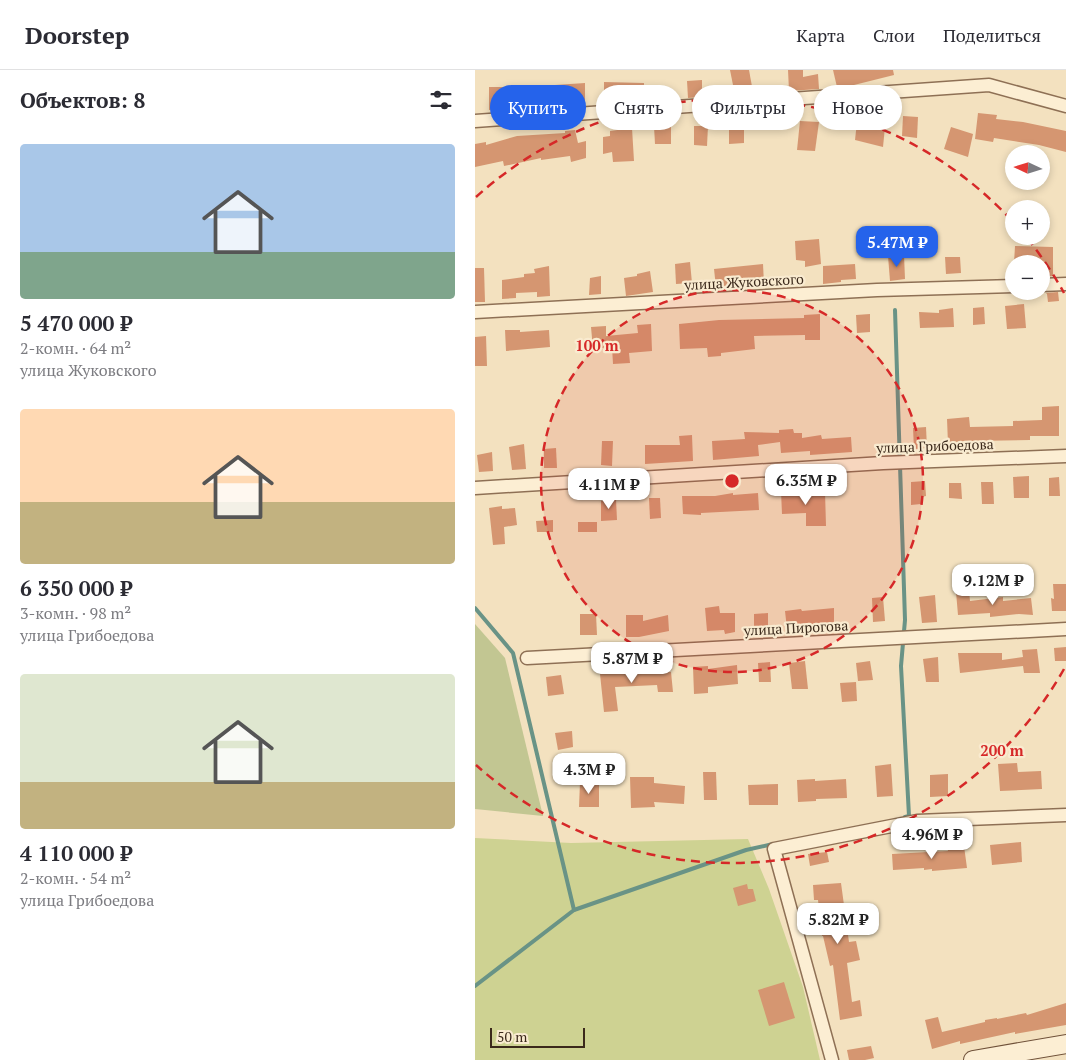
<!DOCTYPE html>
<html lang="ru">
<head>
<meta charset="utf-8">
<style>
	body { margin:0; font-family:"PT Serif",serif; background:#f7f7f7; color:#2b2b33; height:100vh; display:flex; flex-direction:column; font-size:19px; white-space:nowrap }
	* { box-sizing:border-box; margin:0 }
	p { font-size:16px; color:#7c7c81 }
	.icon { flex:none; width:28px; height:28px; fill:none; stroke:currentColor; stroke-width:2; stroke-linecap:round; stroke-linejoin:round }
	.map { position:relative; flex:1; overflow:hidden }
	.details { display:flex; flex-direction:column; background:#fff; width:475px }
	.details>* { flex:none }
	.guide { position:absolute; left:15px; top:15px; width:475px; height:45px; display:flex; gap:10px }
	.needle { width:32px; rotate:274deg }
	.controls { position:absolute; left:530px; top:75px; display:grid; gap:10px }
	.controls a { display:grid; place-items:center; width:45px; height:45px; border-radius:50%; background:#fff; box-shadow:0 2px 8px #0003; font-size:25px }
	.scale { position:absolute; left:15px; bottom:12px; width:95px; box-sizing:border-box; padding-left:5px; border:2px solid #3b291b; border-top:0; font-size:14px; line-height:18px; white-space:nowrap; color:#3b291b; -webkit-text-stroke:4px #f9ebd0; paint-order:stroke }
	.price { position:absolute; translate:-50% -42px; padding:0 11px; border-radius:10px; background:#fff; color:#222; font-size:16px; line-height:32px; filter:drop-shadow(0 1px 2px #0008) }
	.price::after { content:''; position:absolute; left:50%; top:30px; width:15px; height:11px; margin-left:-8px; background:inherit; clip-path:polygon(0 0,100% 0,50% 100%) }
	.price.on { background:#2563eb; color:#fff }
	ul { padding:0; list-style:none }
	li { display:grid; align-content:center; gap:10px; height:265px; padding:0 20px }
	li span { display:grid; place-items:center; height:155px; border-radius:5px; color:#555 }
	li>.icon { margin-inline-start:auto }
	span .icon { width:90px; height:90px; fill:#fffc; stroke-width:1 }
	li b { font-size:21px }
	h2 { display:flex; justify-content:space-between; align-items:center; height:60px; padding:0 20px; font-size:21px }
	.tag { padding:0 18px; border-radius:22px; background:#fff; box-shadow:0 2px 8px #0003; font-size:18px; line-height:45px }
	.tag.on { background:#2563eb; color:#fff }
	header { display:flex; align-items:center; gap:30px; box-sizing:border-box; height:70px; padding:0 25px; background:#fff; border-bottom:1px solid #e1e1e2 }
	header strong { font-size:24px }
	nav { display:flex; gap:28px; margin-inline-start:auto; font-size:18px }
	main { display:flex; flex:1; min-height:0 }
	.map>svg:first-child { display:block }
	.green { fill:#ced292 }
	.cemetery { fill:#c2c692 }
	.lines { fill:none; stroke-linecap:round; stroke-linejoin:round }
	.stream { stroke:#699386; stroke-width:4 }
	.building { fill:#d59671 }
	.minor-casing { stroke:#8e7055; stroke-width:15 }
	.secondary-casing { stroke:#6f5139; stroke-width:20 }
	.minor { stroke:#fceed3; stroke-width:12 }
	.secondary { stroke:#fceed3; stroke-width:18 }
	.ring { fill:none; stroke:#d62828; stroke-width:2.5; stroke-dasharray:9 6 }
	.labels { text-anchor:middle; stroke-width:4.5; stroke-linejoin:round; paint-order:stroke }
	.street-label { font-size:14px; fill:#3b291b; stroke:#f9ebd0 }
	.centre { fill:#d62828; stroke:#f9ebd0; stroke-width:2.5 }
	.ring-label { font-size:15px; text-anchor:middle; font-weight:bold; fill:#d62828; stroke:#f9ebd0; stroke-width:4.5; stroke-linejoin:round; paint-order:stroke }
</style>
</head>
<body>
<header>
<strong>Doorstep</strong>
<nav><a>Карта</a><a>Слои</a><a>Поделиться</a></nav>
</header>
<main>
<section class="details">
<h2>Объектов: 8<svg class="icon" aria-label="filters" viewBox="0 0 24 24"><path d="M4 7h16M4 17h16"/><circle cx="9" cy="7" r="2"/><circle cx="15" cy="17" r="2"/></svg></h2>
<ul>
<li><span style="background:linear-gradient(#a9c7e8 70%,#7fa58c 0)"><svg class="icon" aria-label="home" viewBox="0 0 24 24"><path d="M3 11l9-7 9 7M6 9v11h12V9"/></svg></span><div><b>5 470 000 ₽</b><p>2-комн. · 64 m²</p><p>улица Жуковского</p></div></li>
<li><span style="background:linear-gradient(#ffd9b3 60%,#c2b280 0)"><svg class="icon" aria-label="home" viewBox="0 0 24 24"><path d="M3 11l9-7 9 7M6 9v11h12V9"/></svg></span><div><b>6 350 000 ₽</b><p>3-комн. · 98 m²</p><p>улица Грибоедова</p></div></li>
<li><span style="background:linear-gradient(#dfe7d0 70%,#c2b280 0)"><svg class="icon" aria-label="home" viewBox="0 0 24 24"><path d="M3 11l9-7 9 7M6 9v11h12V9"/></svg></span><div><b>4 110 000 ₽</b><p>2-комн. · 54 m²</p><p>улица Грибоедова</p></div></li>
</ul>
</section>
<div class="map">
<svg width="591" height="990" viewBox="0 0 591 990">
	<rect width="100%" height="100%" fill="#f3e1bf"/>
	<path class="green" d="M 0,768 L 96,773 L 273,769 L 294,819 L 328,917 L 345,990 L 0,990 Z"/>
	<path class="cemetery" d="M 0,554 L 30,588 L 68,746 L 0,739 Z"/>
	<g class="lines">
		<g class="stream">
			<path d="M 420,240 L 430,550 L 426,596 L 434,746 L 430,747"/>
			<path d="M 0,538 L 38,583 L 99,840 L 0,916"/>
			<path d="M 99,840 L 271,780 L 298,774"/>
		</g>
	</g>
	<g class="building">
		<path d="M 255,0 L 274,0 L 278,22 L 260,25 Z"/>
		<path d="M 313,0 L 328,0 L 328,7 L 343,4 L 344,19 L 314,21 Z"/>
		<path d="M 358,0 L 418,0 L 419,5 L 371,17 L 362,17 Z"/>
		<path d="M 227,10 L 227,27 L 213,28 L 212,11 Z"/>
		<path d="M 129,12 L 169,13 L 169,19 L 145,22 L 144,32 L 129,31 Z"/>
		<path d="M 110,13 L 110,35 L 95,36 L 95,34 L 14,40 L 14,17 L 33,17 L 33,21 L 65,20 L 65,16 Z"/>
		<path d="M 503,43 L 522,45 L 521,49 L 548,52 L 591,61 L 591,82 L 564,75 L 519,68 L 518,72 L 500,69 Z"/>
		<path d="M 428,46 L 443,47 L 442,68 L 427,66 Z"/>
		<path d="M 325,51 L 344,52 L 340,81 L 322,80 Z"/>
		<path d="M 382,52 L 410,57 L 408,77 L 380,70 Z"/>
		<path d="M 269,55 L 269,73 L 254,74 L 254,56 Z"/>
		<path d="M 179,56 L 196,56 L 196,74 L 180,74 Z"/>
		<path d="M 219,56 L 233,56 L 232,76 L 219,75 Z"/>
		<path d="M 476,57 L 498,64 L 493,87 L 469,79 Z"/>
		<path d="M 157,58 L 159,91 L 138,92 L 137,82 L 128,84 L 128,67 L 135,66 L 135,61 Z"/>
		<path d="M 100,60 L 103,73 L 111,71 L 111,88 L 96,92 L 95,86 L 66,90 L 66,88 L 29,96 L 28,91 L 0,97 L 0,74 L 11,72 L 11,75 L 42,66 L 90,63 L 90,61 Z"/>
		<path d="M 344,169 L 346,194 L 330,197 L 330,191 L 321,190 L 320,171 Z"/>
		<path d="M 540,176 L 578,177 L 578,206 L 569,207 L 568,193 L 539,193 Z"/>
		<path d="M 429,185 L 430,209 L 415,211 L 413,186 Z"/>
		<path d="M 470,187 L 485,187 L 486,203 L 471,204 Z"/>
		<path d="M 215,192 L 217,213 L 201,214 L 200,194 Z"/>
		<path d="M 288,194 L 289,214 L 241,217 L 239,199 Z"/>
		<path d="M 380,194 L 381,209 L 366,210 L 366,212 L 348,214 L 348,196 Z"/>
		<path d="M 74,196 L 75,226 L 62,227 L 62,222 L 41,223 L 41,228 L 27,229 L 27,210 L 49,207 L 49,204 L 60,203 L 59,199 Z"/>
		<path d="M 0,198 L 9,198 L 10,232 L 0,232 Z"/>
		<path d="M 175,201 L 178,222 L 151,226 L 149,208 L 162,206 L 162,204 Z"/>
		<path d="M 126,206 L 126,224 L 114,225 L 115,208 Z"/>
		<path d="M 583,222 L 584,231 L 573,232 L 572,224 L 571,223 Z"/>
		<path d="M 549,234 L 551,258 L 532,259 L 530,236 Z"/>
		<path d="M 509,237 L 510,254 L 498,255 L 498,238 Z"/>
		<path d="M 478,238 L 479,257 L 445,258 L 444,242 L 464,243 L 464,240 Z"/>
		<path d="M 345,244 L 345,270 L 330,270 L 330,265 L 279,266 L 280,279 L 246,283 L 246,286 L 233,287 L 232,278 L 205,279 L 204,254 L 244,250 L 329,248 L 329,245 Z"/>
		<path d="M 395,244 L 395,262 L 382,263 L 381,245 Z"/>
		<path d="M 176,254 L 177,281 L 154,283 L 155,293 L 138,294 L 137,277 L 118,279 L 116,257 L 131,256 L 131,266 L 163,263 L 162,255 Z"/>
		<path d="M 30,260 L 45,260 L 45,262 L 74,260 L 75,277 L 31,281 Z"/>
		<path d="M 11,266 L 12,296 L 0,296 L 0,267 Z"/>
		<path d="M 584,336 L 584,366 L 555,366 L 555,370 L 496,371 L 473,374 L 472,349 L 494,347 L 495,357 L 538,356 L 538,351 L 567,350 L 567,337 Z"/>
		<path d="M 451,357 L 452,378 L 439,379 L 438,358 Z"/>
		<path d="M 318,359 L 319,363 L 327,363 L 327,368 L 346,365 L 347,369 L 376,367 L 377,382 L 335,385 L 335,381 L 306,383 L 305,372 L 283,375 L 284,386 L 238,390 L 237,371 L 270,369 L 269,362 L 304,363 L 304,360 Z"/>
		<path d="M 217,365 L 218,391 L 170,394 L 170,375 L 205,375 L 204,366 Z"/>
		<path d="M 127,371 L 138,371 L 137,396 L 126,395 Z"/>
		<path d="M 49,374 L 51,399 L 37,400 L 34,377 Z"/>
		<path d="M 81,378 L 82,398 L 69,398 L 69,379 Z"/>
		<path d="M 17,382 L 18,401 L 4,402 L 2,385 Z"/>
		<path d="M 554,406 L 554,428 L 539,428 L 538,407 Z"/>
		<path d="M 584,407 L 585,426 L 574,426 L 574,408 Z"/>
		<path d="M 450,411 L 451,426 L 446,427 L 446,434 L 436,435 L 436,412 Z"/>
		<path d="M 506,412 L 518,412 L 519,434 L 507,434 Z"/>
		<path d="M 474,413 L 486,413 L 487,429 L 474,428 Z"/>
		<path d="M 306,421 L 350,421 L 351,456 L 331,456 L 331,443 L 307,444 Z"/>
		<path d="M 258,423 L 258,425 L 283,423 L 284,440 L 226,443 L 226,445 L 208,444 L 207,426 L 240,426 Z"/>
		<path d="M 174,428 L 185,428 L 186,448 L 175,449 Z"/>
		<path d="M 141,429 L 142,450 L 126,451 L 126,431 Z"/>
		<path d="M 27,436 L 27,439 L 40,438 L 42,455 L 29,457 L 30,474 L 18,475 L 14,438 Z"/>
		<path d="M 78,450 L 78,462 L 62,462 L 61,451 Z"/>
		<rect x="103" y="452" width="19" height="10"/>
		<path d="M 578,514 L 591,514 L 591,541 L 577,541 L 576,528 L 579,529 Z"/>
		<path d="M 494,521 L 495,531 L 528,527 L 528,531 L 556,528 L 558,545 L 544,544 L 515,547 L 515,543 L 483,545 L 481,522 Z"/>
		<path d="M 460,525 L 462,552 L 447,553 L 444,527 Z"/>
		<path d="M 408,527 L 410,551 L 398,552 L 397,528 Z"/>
		<path d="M 244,536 L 245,543 L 260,543 L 260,562 L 250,564 L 249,560 L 232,561 L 230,538 Z"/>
		<path d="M 359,538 L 359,555 L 312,559 L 310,541 L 326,539 L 327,541 Z"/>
		<path d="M 293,543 L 293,560 L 279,562 L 279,544 Z"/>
		<path d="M 105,544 L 121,544 L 122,565 L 105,565 Z"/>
		<path d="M 151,545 L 168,545 L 168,551 L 193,545 L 194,561 L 164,567 L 151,567 Z"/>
		<path d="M 591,577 L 591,591 L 580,591 L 579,578 Z"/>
		<path d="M 562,579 L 565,603 L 549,603 L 548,596 L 485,603 L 483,583 L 527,583 L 527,590 L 548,587 L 547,580 Z"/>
		<path d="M 463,587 L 464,612 L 451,612 L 448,589 Z"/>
		<path d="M 330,591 L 333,619 L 317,619 L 314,593 Z"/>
		<path d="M 395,591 L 398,610 L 383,611 L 381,593 Z"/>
		<path d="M 295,592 L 296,612 L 284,612 L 283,593 Z"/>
		<path d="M 262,595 L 263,614 L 233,617 L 233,623 L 219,624 L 218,597 L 233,596 L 233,599 Z"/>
		<path d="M 152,600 L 196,602 L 198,622 L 183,622 L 182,615 L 140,617 L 143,641 L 129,642 L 125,604 Z"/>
		<path d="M 86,605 L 89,624 L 73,626 L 71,607 Z"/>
		<path d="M 381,612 L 382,631 L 367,632 L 365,613 Z"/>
		<path d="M 97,661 L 98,677 L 83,680 L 80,663 Z"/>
		<path d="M 542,693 L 543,702 L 566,701 L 567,719 L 525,721 L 523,694 Z"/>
		<path d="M 416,694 L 418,726 L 402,727 L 400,696 Z"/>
		<path d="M 228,702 L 241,702 L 242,730 L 229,730 Z"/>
		<path d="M 473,704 L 473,726 L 455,727 L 455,705 Z"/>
		<path d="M 155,707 L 179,707 L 179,713 L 210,716 L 209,734 L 179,732 L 180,737 L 156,738 Z"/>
		<path d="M 340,709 L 340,711 L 371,709 L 372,728 L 341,729 L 341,731 L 323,732 L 322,710 Z"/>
		<path d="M 105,712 L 124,713 L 124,737 L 104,737 Z"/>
		<path d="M 303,714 L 303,735 L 274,735 L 273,715 Z"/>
		<path d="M 546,772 L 547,792 L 517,795 L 515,775 Z"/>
		<path d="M 489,776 L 492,798 L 457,801 L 457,799 L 449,800 L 449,798 L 418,800 L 417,784 L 473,781 L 472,777 Z"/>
		<path d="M 352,782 L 354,792 L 335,796 L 333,784 Z"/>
		<path d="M 366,813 L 374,872 L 381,871 L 385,890 L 372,893 L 377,932 L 385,930 L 387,946 L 365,950 L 358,895 L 355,896 L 348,866 L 347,866 L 343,830 L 339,830 L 338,815 Z"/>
		<path d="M 272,814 L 273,819 L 278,819 L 281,831 L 263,836 L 258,818 Z"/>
		<path d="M 309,912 L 320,948 L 294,956 L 283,920 Z"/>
		<path d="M 591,933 L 591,955 L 540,964 L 540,962 L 485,974 L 485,971 L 457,979 L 450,950 L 463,947 L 467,962 L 510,952 L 510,950 L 522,948 L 522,949 L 551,943 L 552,945 Z"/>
		<path d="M 396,976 L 399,988 L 390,990 L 374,990 L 372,980 Z"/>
	</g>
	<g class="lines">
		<defs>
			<g id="minor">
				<path d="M 0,51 L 514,15 L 591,36"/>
				<path d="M 566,215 L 591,214"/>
				<path d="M 0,242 L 402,220 L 539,216"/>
				<path d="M 0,418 L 408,393 L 591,386"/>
				<path d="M 52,588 L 591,559"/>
				<path d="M 357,990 L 299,779 L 442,751 L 591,745"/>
			</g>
			<path id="secondary" d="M 498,990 L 591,974"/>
		</defs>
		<use href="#minor" class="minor-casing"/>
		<use href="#secondary" class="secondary-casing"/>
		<use href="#minor" class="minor"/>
		<use href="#secondary" class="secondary"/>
	</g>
	<circle cx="257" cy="411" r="191" fill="#d62828" fill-opacity=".12"/>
	<g class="ring">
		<circle cx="257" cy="411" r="191"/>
		<path d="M589 599A382 382 0 0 1 1 695M1 127A382 382 0 0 1 539 153M552 168A382 382 0 0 1 589 223"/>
	</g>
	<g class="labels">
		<g class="street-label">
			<text transform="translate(269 212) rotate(-3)" y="5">улица Жуковского</text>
			<text transform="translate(460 376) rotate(-2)" y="5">улица Грибоедова</text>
			<text transform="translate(321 558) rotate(-3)" y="5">улица Пирогова</text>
		</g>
	</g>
	<circle cx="257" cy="411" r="8" class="centre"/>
	<g class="ring-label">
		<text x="122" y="281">100 m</text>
		<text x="527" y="686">200 m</text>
	</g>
</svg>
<div class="controls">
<a><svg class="needle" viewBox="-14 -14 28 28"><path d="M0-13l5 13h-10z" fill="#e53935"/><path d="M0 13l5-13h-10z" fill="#7c7c81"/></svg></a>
<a>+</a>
<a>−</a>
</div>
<div class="scale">50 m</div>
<b class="price on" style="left:422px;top:198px">5.47M ₽</b>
<b class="price" style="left:331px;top:436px">6.35M ₽</b>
<b class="price" style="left:134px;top:440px">4.11M ₽</b>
<b class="price" style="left:518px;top:536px">9.12M ₽</b>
<b class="price" style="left:157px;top:614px">5.87M ₽</b>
<b class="price" style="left:114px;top:725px">4.3M ₽</b>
<b class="price" style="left:457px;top:790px">4.96M ₽</b>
<b class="price" style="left:363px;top:875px">5.82M ₽</b>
<div class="guide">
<a class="tag on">Купить</a>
<a class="tag">Снять</a>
<a class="tag">Фильтры</a>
<a class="tag">Новое</a>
</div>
</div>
</main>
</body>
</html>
